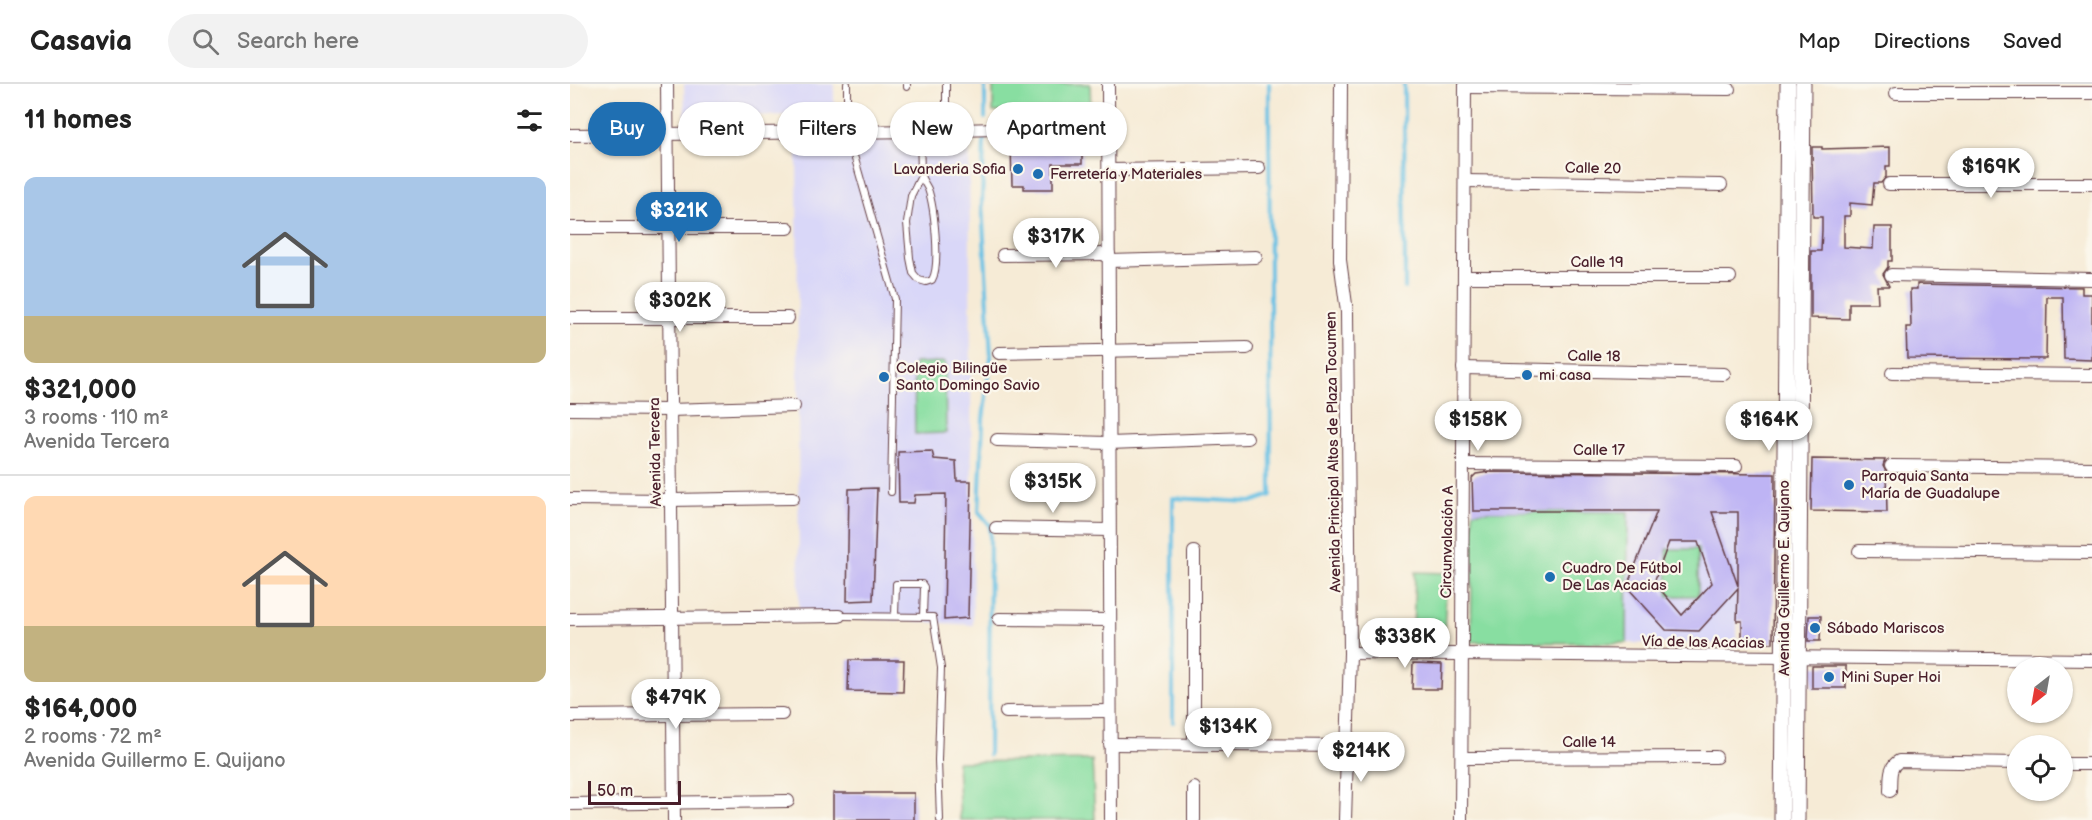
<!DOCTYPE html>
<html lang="en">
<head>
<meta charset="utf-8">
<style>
	body { margin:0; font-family:"Balsamiq Sans",sans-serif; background:#f2f2f2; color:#222; height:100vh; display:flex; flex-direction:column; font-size:22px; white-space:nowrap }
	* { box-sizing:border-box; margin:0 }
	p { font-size:20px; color:#767676 }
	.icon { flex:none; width:33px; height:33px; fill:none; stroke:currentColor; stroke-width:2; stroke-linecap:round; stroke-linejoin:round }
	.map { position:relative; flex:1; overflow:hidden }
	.drawer { display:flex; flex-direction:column; background:#fff; width:570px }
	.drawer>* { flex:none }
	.guide { position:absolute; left:18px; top:18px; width:570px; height:54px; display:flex; gap:12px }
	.needle { width:39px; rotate:211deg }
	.buttons { position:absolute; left:1437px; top:573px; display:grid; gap:12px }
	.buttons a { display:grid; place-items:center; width:66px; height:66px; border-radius:50%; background:#fff; box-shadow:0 2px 4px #0004; font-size:30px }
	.scale { position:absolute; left:18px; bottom:15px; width:93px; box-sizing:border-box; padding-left:6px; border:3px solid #4a1f2b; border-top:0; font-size:16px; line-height:21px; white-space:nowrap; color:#4a1f2b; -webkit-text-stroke:4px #fbf7ec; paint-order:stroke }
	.price { position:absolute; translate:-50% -51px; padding:0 14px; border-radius:21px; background:#fff; color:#222; font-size:20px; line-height:39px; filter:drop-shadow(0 2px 3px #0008) }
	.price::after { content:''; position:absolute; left:50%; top:36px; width:18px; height:14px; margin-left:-9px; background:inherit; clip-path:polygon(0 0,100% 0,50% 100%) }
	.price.current { background:#1f6fb2; color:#fff }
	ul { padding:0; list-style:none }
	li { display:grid; align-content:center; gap:12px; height:318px; padding:0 24px }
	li+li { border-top:2px solid #e0e0e0 }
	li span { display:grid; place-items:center; height:186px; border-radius:12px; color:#555 }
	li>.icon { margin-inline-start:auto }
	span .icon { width:108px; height:108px; fill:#fffc; stroke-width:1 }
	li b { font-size:26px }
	h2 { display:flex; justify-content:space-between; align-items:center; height:72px; padding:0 24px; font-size:26px }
	.chip { padding:0 21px; border-radius:27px; background:#fff; box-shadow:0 2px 4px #0004; font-size:21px; line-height:54px }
	.chip.current { background:#1f6fb2; color:#fff }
	header { display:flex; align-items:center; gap:36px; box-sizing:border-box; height:84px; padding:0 30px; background:#fff; border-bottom:2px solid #e0e0e0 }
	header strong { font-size:28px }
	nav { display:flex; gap:33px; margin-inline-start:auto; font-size:21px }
	.search { width:420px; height:54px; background:#f2f2f2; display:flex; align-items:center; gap:15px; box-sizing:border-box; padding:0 21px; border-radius:33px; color:#767676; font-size:22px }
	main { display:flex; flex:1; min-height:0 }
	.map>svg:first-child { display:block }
	.built { fill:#d9d7f8 }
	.green { fill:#88dea1; stroke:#697e66; stroke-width:1.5 }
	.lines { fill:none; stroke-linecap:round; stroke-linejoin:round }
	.stream { stroke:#67c1e4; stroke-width:4 }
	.building { fill:#beb4f4; fill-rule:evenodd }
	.service-casing { stroke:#643e45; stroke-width:8 }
	.minor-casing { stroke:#643e45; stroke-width:14 }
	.tertiary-casing { stroke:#643e45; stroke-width:17 }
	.service { stroke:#fff; stroke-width:6 }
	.minor { stroke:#fff; stroke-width:12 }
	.tertiary { stroke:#fff; stroke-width:15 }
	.poi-dot { fill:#1f6fb2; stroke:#fbf7ec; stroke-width:2 }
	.labels { text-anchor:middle; stroke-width:4.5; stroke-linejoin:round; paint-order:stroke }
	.street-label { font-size:15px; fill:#4a1f2b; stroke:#fbf7ec }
	.poi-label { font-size:15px; fill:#4a1f2b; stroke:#fbf7ec; text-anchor:start }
</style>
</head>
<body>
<header>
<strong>Casavia</strong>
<div class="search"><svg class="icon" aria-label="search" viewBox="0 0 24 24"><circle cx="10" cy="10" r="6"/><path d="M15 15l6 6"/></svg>Search here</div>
<nav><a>Map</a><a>Directions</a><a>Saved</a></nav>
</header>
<main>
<section class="drawer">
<h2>11 homes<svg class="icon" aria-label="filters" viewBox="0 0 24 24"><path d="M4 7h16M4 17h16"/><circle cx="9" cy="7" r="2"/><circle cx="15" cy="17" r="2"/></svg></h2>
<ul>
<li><span style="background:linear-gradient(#a9c7e8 75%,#c2b280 0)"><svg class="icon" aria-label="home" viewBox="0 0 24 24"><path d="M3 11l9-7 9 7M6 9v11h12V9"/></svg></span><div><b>$321,000</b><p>3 rooms · 110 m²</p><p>Avenida Tercera</p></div></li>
<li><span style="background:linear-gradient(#ffd9b3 70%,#c2b280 0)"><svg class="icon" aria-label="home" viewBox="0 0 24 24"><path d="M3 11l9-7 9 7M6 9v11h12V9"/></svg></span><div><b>$164,000</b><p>2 rooms · 72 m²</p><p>Avenida Guillermo E. Quijano</p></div></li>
</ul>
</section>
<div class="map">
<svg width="1522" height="736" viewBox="0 0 1522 736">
	<rect width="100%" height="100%" fill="#fbf7ec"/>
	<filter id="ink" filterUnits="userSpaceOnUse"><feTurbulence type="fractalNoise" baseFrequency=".0167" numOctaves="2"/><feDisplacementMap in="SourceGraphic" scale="12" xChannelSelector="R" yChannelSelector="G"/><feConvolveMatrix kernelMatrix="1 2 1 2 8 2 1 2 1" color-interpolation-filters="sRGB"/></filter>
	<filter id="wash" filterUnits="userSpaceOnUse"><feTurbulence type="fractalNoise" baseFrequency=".008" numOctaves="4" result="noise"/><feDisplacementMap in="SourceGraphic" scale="24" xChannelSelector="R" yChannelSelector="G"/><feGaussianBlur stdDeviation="1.35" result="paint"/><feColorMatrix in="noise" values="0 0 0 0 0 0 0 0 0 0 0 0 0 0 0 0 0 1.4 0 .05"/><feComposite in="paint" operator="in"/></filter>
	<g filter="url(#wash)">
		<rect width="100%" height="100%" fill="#f6ebd6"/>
		<g class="built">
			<path d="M 114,0 L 264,0 L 264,31 L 115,32 Z"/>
			<path d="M 399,53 L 403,541 L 229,530 L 227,56 Z"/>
			<path d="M 1168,427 L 1167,560 L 1057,559 L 1058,428 Z"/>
		</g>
		<g class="green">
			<path d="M 423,0 L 520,0 L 521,28 L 423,28 Z"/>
			<path d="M 375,278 L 376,349 L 345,350 L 344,279 Z"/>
			<path d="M 903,427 L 1058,428 L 1057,559 L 901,558 Z"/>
			<path d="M 1097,465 L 1128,465 L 1128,512 L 1098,512 Z"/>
			<path d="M 845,488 L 877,489 L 874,550 L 843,549 Z"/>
			<path d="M 522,676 L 525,736 L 390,736 L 387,678 Z"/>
		</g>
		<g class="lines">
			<g class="stream">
				<path d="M 834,0 L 835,204"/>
				<path d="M 415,34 L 415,0"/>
				<path d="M 414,55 L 412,121 L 421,273 L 413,335 L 409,428 L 420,441 L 419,671"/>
				<path d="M 603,638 L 603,414 L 681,418 L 701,411 L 699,0"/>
			</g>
		</g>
		<g id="blocks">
			<g class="building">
				<path d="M 441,60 L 453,60 L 454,69 L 483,69 L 483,60 L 512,60 L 512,80 L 483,80 L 483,105 L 454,105 L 454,101 L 442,101 Z"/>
				<path d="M 1242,63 L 1252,63 L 1252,65 L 1320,63 L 1320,82 L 1316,82 L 1316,93 L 1311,99 L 1304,99 L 1302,121 L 1280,119 L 1280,132 L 1274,132 L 1274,163 L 1303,165 L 1304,143 L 1322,143 L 1322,177 L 1318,177 L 1318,183 L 1313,190 L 1319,202 L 1307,202 L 1308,219 L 1279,219 L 1279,235 L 1241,234 L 1241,167 L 1251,167 L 1252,146 L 1252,133 L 1243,133 Z"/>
				<path d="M 1347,200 L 1512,203 L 1512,210 L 1522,210 L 1522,276 L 1494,275 L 1493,213 L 1477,213 L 1476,275 L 1337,274 L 1336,243 L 1341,243 L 1340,205 L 1347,205 Z"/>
				<path d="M 362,367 L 364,375 L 386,377 L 387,397 L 401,397 L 398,534 L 374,536 L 376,410 L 345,411 L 344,419 L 329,419 L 328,368 Z"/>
				<path d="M 1242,375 L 1315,376 L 1313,382 L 1316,388 L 1317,428 L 1241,427 Z"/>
				<path d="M 920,388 L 1205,390 L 1203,559 L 1172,559 L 1172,537 L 1167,537 L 1168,504 L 1129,547 L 1096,546 L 1058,504 L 1063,500 L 1059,497 L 1087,427 L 903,427 L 902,394 L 906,390 ZM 1142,428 L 1168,428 L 1168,502 ZM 1099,458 L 1128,458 L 1142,499 L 1112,531 L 1084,498 Z"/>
				<path d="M 307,404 L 303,516 L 277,517 L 279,405 Z"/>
				<path d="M 1239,532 L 1251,532 L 1250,557 L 1238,557 Z"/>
				<path d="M 279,576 L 334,576 L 333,608 L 278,607 Z"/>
				<path d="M 843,579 L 872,580 L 871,605 L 842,605 Z"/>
				<rect x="1242" y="582" width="34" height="22"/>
				<rect x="263" y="709" width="81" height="27"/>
			</g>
		</g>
	</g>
	<g filter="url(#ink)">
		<use href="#blocks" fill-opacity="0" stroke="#643e45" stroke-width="1.5"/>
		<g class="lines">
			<defs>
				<g id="service">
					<path d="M 277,0 L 277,47 L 325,215 L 321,408"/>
					<path d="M 337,3 L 337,0"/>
					<path d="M 376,23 L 376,0"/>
					<path d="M 350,47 L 351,92 L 341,112 L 337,139 L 340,174 L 343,189 L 349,196 L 356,198 L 362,196 C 371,181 364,122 358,105 C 356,101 353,97 351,92"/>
					<path d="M 269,532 L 363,533 L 371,584 L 368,676 L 370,736"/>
					<path d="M 325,532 L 326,500 L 352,500 L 354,503 L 353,532"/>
				</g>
				<g id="minor">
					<path d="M 97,0 L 104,736"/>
					<path d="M 538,0 L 541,736"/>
					<path d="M 771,0 L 770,176 L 777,228 L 780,569 L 775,736"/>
					<path d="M 895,3 L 1159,5"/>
					<path d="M 1326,9 L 1522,9"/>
					<path d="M 0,51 L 350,47 L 539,42"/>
					<path d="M 539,86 L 689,84"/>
					<path d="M 895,97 L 1151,101"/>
					<path d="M 1319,100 L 1522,100"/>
					<path d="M 0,144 L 218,144"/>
					<path d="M 433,171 L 539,170"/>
					<path d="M 539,177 L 686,173"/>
					<path d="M 1321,191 L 1522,195"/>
					<path d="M 894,193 L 1160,193"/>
					<path d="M 2,234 L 218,234"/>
					<path d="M 429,269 L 677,264"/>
					<path d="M 893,284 L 1154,290"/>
					<path d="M 1322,289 L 1522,291"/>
					<path d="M 0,325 L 100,326 L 224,322"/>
					<path d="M 427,356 L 539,359 L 677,354"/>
					<path d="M 893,380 L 1166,382"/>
					<path d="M 1321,382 L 1522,384"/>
					<path d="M 0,415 L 101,416 L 223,414"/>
					<path d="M 426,444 L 539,446"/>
					<path d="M 1289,467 L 1522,469"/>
					<path d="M 0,535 L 269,532"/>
					<path d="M 429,535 L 539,536"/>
					<path d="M 780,569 L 1522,576"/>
					<path d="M 436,628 L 540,627"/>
					<path d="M 0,632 L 212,630"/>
					<path d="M 540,660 L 776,662"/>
					<path d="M 624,660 L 624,468"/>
					<path d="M 892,674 L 1146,673"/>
					<path d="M 1492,680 L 1522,680"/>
					<path d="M 624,704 L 624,736"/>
					<path d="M 1320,707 C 1321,695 1318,683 1329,677 L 1448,679"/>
					<path d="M 0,720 L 218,717"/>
					<path d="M 891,736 L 895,0"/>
				</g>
				<g id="tertiary">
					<path d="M 1212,736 L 1218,0"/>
					<path d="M 1227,736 L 1233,0"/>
				</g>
			</defs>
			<use href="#service" class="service-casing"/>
			<use href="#minor" class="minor-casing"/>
			<use href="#tertiary" class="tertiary-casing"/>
			<use href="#service" class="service"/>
			<use href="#minor" class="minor"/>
			<use href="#tertiary" class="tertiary"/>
		</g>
	</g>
	<g class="poi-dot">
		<circle cx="448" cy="85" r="6"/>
		<circle cx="468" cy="90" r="6"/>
		<circle cx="957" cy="291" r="6"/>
		<circle cx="314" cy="293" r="6"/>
		<circle cx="1279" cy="401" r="6"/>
		<circle cx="980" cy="493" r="6"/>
		<circle cx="1245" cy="544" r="6"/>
		<circle cx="1259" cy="593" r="6"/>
	</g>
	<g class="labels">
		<g class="street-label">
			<text transform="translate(1023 84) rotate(1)" y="5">Calle 20</text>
			<text x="1027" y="183">Calle 19</text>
			<text transform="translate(1024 272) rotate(1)" y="5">Calle 18</text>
			<text x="1029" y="371">Calle 17</text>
			<text transform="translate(85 368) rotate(-91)" y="5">Avenida Tercera</text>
			<text transform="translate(763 368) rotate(-91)" y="5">Avenida Principal Altos de Plaza Tocumen</text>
			<text transform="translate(877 458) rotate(-89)" y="5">Circunvalación A</text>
			<text transform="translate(1214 494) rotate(-90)" y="5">Avenida Guillermo E. Quijano</text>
			<text transform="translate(1133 558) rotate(1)" y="5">Vía de las Acacias</text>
			<text x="1019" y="663">Calle 14</text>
		</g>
		<g class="poi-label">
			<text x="436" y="90" text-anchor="end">Lavanderia Sofia</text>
			<text x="480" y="95">Ferretería y Materiales</text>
			<text x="326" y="289">Colegio Bilingüe<tspan x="326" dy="17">Santo Domingo Savio</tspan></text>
			<text x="969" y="296">mi casa</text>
			<text x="1291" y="397">Parroquia Santa<tspan x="1291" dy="17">María de Guadalupe</tspan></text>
			<text x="992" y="489">Cuadro De Fútbol<tspan x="992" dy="17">De Las Acacias</tspan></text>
			<text x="1257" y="549">Sábado Mariscos</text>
			<text x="1271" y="598">Mini Super Hoi</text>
		</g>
	</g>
</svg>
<div class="buttons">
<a><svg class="needle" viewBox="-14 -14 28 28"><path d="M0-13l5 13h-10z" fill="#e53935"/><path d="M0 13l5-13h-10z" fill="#767676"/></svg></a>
<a><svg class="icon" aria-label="locate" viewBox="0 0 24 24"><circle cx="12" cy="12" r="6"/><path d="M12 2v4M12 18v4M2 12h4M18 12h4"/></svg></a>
</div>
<div class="scale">50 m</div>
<b class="price" style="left:1421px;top:115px">$169K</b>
<b class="price current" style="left:109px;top:159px">$321K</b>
<b class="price" style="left:486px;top:185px">$317K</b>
<b class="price" style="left:110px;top:249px">$302K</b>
<b class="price" style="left:908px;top:368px">$158K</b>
<b class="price" style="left:1199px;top:368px">$164K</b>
<b class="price" style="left:483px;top:430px">$315K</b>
<b class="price" style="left:835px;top:585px">$338K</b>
<b class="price" style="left:106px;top:646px">$479K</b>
<b class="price" style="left:658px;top:675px">$134K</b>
<b class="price" style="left:791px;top:699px">$214K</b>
<div class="guide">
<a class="chip current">Buy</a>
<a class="chip">Rent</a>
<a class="chip">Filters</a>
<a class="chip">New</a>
<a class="chip">Apartment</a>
</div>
</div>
</main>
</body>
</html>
